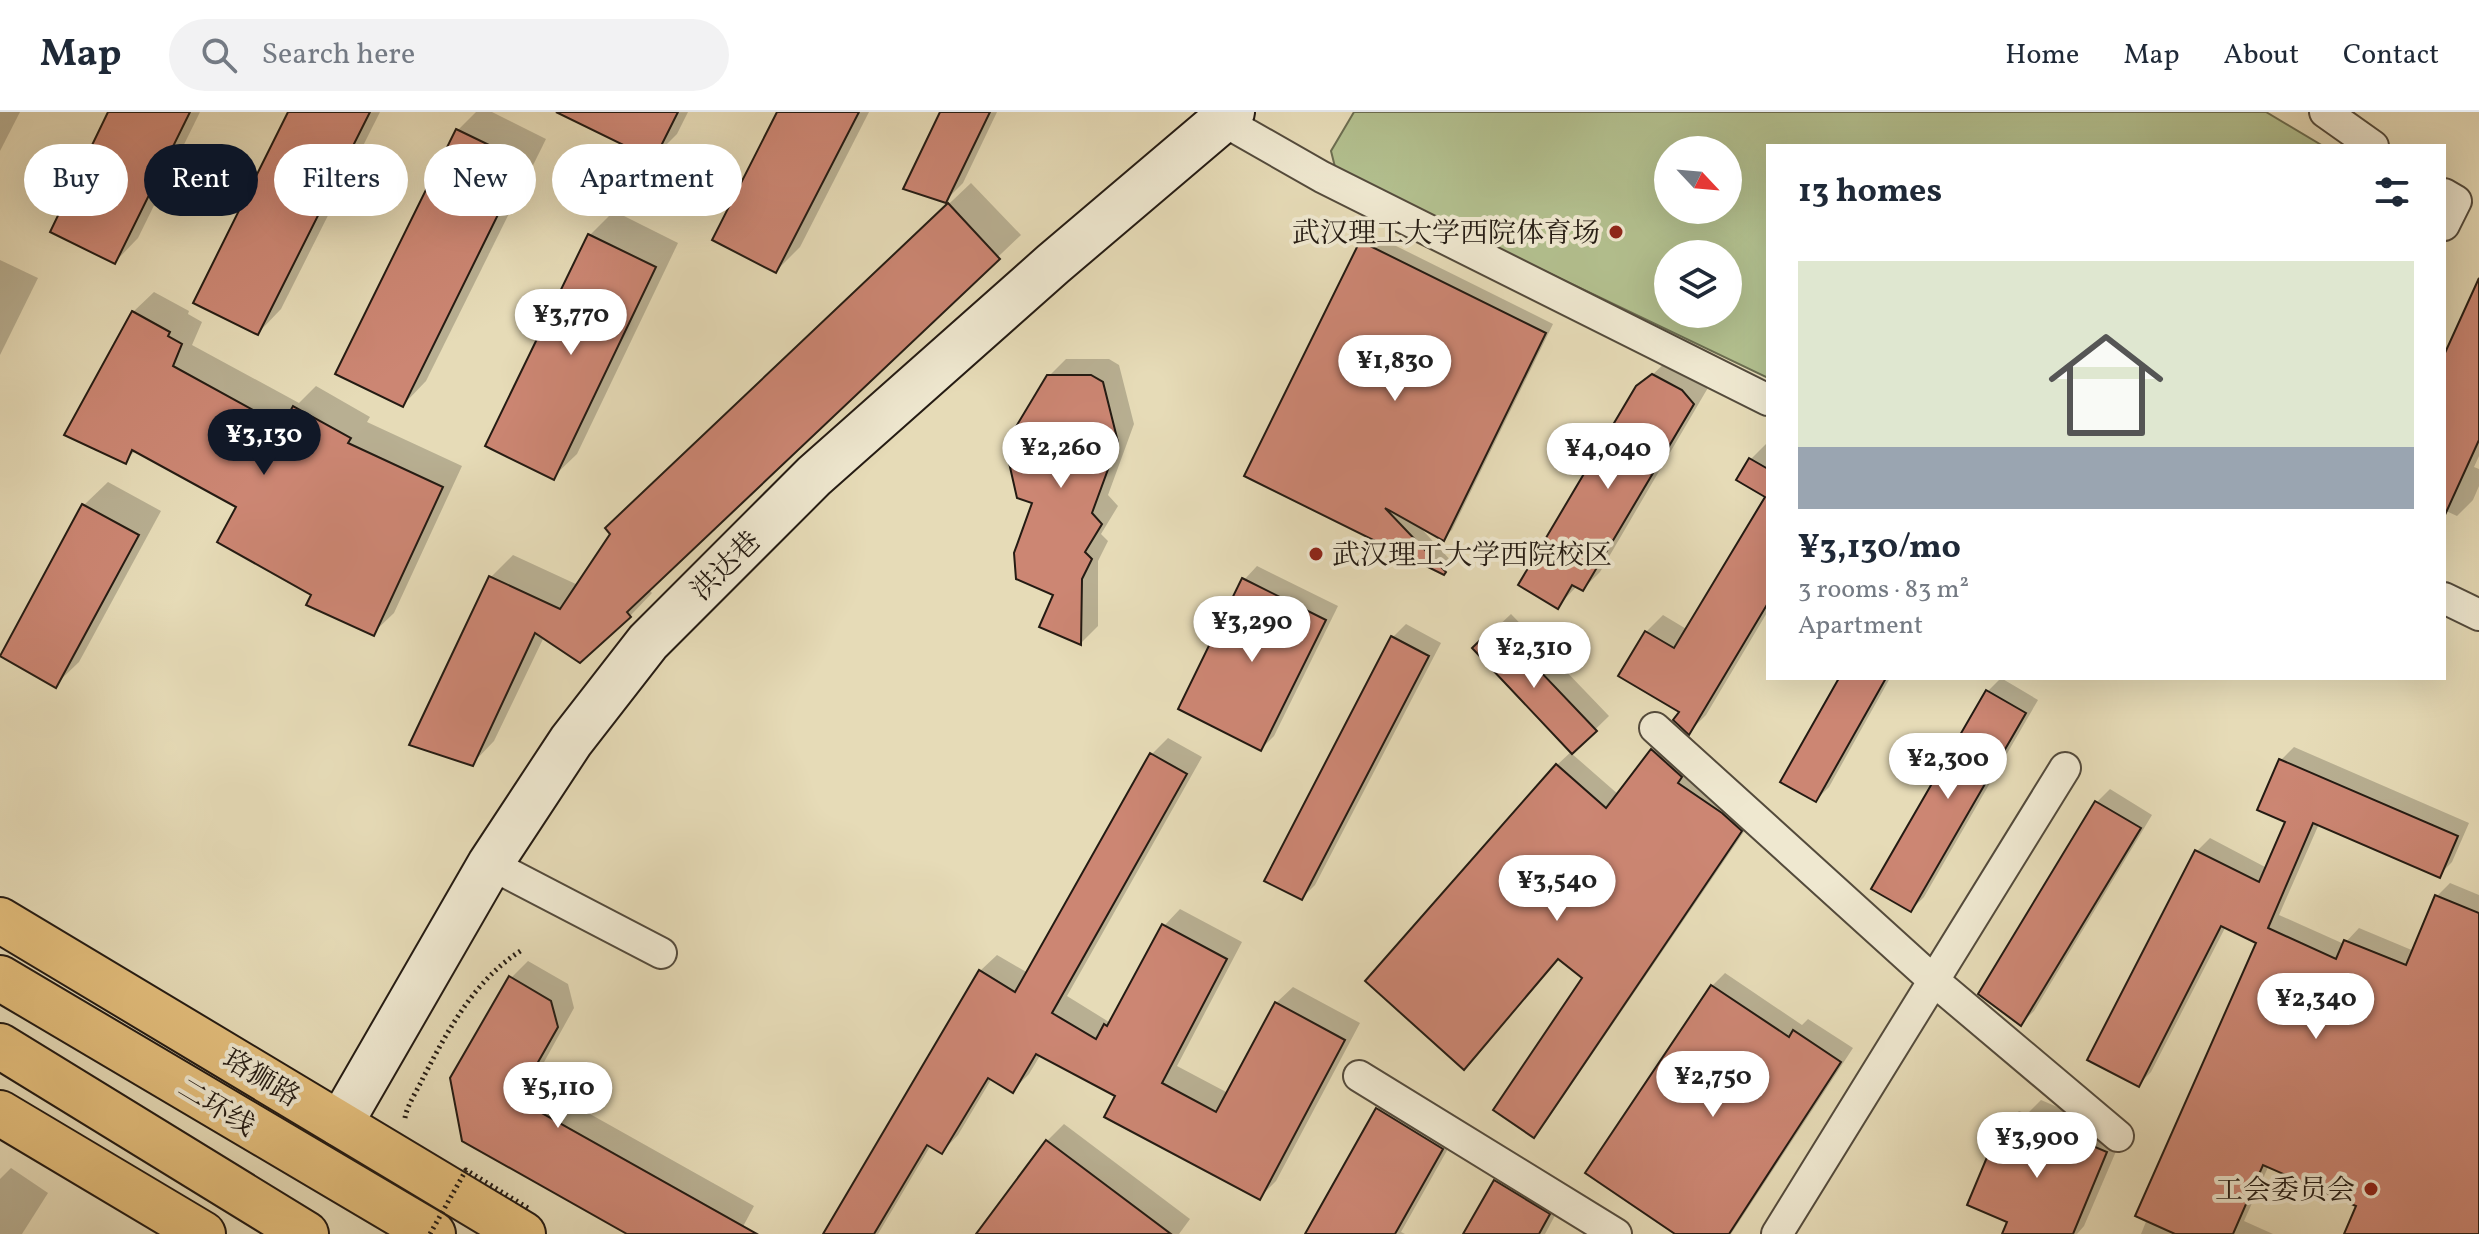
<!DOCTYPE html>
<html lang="en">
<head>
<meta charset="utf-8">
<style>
	body { margin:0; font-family:Vollkorn,"Noto Serif SC",serif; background:#f2f2f3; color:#1f2937; height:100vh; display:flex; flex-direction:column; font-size:30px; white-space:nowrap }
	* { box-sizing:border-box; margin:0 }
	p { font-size:26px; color:#747a83 }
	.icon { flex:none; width:44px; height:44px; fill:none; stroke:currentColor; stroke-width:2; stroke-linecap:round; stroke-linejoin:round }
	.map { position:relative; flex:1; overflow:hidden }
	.sheet { position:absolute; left:1766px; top:32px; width:680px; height:536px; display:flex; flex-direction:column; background:#fff; border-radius:0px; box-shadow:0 8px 32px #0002 }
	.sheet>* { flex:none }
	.hud { position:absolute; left:24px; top:32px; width:760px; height:72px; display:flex; gap:16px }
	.needle { width:52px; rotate:116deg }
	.tools { position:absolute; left:1654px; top:24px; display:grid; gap:16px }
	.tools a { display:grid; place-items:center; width:88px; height:88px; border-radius:50%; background:#fff; box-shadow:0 8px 32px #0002; font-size:40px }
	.price { position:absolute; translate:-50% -68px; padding:0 18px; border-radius:28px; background:#fff; color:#222; font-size:26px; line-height:52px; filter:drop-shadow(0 2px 4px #0008) }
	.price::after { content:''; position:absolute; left:50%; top:48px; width:24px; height:18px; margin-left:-12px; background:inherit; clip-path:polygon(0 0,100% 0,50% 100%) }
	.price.on { background:#111827; color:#fff }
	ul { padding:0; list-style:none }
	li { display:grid; align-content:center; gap:16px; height:424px; padding:0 32px }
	li span { display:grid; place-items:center; height:248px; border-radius:0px; color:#555 }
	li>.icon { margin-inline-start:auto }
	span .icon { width:144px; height:144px; fill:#fffc; stroke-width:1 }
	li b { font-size:34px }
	h2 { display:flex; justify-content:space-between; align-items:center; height:96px; padding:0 32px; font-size:34px }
	.tag { padding:0 28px; border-radius:36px; background:#fff; box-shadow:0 8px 32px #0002; font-size:28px; line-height:72px }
	.tag.on { background:#111827; color:#fff }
	header { display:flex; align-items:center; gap:48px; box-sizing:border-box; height:112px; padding:0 40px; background:#fff; border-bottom:2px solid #e0e1e3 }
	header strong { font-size:38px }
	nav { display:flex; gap:44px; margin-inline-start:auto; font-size:28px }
	.search { width:560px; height:72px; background:#f2f2f3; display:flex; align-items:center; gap:20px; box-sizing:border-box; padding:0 28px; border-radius:44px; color:#747a83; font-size:30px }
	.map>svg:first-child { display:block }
	.green { fill:#b3c08f; stroke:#6c6e51; stroke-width:2; fill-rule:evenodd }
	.shadow { fill:#0003 }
	.building { fill:#cc8673; stroke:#241b13; stroke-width:2 }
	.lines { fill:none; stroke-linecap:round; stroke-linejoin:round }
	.street-casing { stroke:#544b3c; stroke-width:34 }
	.secondary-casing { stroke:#241b13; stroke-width:48 }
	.primary-casing { stroke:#241b13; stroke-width:48 }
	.highway-casing { stroke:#241b13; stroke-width:48 }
	.path { stroke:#241b13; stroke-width:5; stroke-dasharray:2 4; stroke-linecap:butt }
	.street { stroke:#efe8d0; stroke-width:30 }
	.secondary { stroke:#efe8d0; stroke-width:44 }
	.primary { stroke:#e3be7c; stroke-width:44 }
	.highway { stroke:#e3be7c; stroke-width:44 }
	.path-bridge { stroke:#241b13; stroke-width:5; stroke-dasharray:2 4; stroke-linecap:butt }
	.poi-dot { fill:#8f2418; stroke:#efe8d0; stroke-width:3 }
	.labels { text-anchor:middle; stroke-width:8; stroke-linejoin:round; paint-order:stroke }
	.poi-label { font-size:28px; fill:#241b13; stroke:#efe8d0; text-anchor:end }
	.street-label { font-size:28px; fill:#241b13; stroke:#efe8d0 }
</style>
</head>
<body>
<header>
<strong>Map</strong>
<div class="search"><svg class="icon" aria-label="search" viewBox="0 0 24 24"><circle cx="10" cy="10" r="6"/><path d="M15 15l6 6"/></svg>Search here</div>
<nav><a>Home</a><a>Map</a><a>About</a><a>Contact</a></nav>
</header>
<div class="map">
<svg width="2479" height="1122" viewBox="0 0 2479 1122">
	<rect width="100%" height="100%" fill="#e6dbb7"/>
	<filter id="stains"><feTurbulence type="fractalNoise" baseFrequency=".0025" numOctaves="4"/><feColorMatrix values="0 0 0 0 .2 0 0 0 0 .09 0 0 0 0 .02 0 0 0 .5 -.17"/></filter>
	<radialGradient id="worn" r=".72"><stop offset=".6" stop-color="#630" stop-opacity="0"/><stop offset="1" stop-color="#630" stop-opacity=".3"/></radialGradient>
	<path class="green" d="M 1354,0 L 2266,0 L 2323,34 L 1768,34 L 1768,266 L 1336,59 L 1331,39 ZM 1668,38 L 1728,38 L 1728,98 L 1668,98 ZM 1668,142 L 1728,142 L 1728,202 L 1668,202 Z"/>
	<g class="shadow">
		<path d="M 0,0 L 20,0 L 0,39 Z"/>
		<path d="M 111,0 L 200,0 L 138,126 L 115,150 Z"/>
		<path d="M 291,0 L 380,0 L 281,197 L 258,221 Z"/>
		<path d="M 476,0 L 492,0 L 546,27 L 426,269 L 403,293 L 458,18 Z"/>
		<path d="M 598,0 L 688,0 L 677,22 L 653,46 Z"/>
		<path d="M 780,0 L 869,0 L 800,135 L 776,159 Z"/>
		<path d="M 942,0 L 997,0 L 963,71 L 946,88 Z"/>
		<path d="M 971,71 L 1021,123 L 648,477 L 652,481 L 630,504 L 544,525 L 494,629 L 472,652 L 491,465 L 513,443 L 578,473 L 630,394 Z"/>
		<path d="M 614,99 L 678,131 L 577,342 L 553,365 L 488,333 L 590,123 Z"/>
		<path d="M 1370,121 L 1553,212 L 1452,418 L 1443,426 L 1418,413 L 1453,451 L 1444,460 L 1247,363 L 1362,130 Z"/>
		<path d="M 0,148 L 38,166 L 0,243 Z"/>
		<path d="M 2479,171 L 2479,344 L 2474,355 L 2479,357 L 2479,374 L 2473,388 L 2457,404 L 2444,398 L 2444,248 Z"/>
		<path d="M 154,180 L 189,199 L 188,202 L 202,210 L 192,233 L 299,291 L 316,274 L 370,305 L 367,310 L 462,354 L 394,501 L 373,521 L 313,482 L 239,394 L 136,338 L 125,349 L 133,200 Z"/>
		<path d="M 1670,246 L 1709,274 L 1600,460 L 1583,477 L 1577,474 L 1558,494 L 1648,267 Z"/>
		<path d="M 1066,247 L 1109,247 L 1119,253 L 1134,312 L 1108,383 L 1118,394 L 1101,422 L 1108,429 L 1098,449 L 1098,514 L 1081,531 L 1056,482 L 1034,389 L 1049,264 Z"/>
		<path d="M 1768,330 L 1768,499 L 1706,603 L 1689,620 L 1646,520 L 1663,503 L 1688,518 L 1768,385 L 1739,368 L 1751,347 Z"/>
		<path d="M 108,370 L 161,399 L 79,550 L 55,573 L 84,393 Z"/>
		<path d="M 1257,454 L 1338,494 L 1274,624 L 1261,637 L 1244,468 Z"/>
		<path d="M 1511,502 L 1609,604 L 1571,641 L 1619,683 L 1665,625 L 1754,705 L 1546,1010 L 1533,1023 L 1585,865 L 1557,653 L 1572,639 L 1475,536 Z"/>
		<path d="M 1406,512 L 1441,531 L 1315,773 L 1302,786 L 1393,525 Z"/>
		<path d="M 1841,566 L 1890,566 L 1829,675 L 1816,688 Z"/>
		<path d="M 2001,566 L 2038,588 L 1924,785 L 1911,798 L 1988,579 Z"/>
		<path d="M 1168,626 L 1202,645 L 1067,884 L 1109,910 L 1164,814 L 1180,797 L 1242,830 L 1177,954 L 1228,981 L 1276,891 L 1293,875 L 1360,911 L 1276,1069 L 1259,1086 L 1118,983 L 1041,942 L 1029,962 L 1013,978 L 992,966 L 958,1023 L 942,1040 L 931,1033 L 878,1122 L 825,1122 L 980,859 L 997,843 L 1028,861 L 1152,642 Z"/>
		<path d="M 2294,635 L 2469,711 L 2452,750 L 2439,763 L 2319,712 L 2279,803 L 2344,832 L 2359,816 L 2414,839 L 2437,784 L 2450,771 L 2479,783 L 2479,1122 L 2346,1122 L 2359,1093 L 2269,1053 L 2244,1109 L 2273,1122 L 2141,1122 L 2259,830 L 2226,814 L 2151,960 L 2138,973 L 2090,948 L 2197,739 L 2210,726 L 2267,756 L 2288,709 L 2281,648 Z"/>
		<path d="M 2110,677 L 2152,703 L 2034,899 L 2021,912 L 1981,882 L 2097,690 Z"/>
		<path d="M 528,849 L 568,872 L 574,896 L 533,970 L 754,1094 L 739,1122 L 631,1122 L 464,1028 L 511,866 Z"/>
		<path d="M 1725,861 L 1802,913 L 1808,907 L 1853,936 L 1731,1122 L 1679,1122 L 1712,874 Z"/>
		<path d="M 1394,980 L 1458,1019 L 1401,1120 L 1405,1122 L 1307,1122 L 1378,997 Z"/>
		<path d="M 2041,988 L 2123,1023 L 2084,1114 L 2077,1122 L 2004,1122 L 2010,1109 L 2002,1016 L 2019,999 L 2027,1002 Z"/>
		<path d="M 1064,1012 L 1190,1107 L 1179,1122 L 978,1122 L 1047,1029 Z"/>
		<path d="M 1512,1052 L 1565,1085 L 1545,1122 L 1465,1122 L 1495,1069 Z"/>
		<path d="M 11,1056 L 48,1081 L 22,1122 L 0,1122 L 0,1067 Z"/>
	</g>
	<g class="building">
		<path d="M 108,0 L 190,0 L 115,152 L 50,120 Z"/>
		<path d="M 288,0 L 370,0 L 258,223 L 193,191 Z"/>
		<path d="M 556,0 L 678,0 L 654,48 Z"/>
		<path d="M 777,0 L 859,0 L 776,161 L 712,128 Z"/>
		<path d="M 940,0 L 990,0 L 946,91 L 903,77 Z"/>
		<path d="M 456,17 L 524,50 L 403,295 L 335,262 Z"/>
		<path d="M 948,91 L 1000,147 L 627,500 L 631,505 L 580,551 L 535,521 L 473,654 L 409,633 L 489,464 L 560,497 L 610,422 L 605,416 Z"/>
		<path d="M 588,122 L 656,155 L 554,368 L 485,334 Z"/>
		<path d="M 1360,129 L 1546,221 L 1444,429 L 1385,396 L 1446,460 L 1444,463 L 1244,364 Z"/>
		<path d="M 2479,166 L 2479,328 L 2444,405 L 2444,243 Z"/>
		<path d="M 132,199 L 170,220 L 168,224 L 182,232 L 173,254 L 282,314 L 293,294 L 351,326 L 348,331 L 443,375 L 374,524 L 306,493 L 311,483 L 217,430 L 236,395 L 132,338 L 126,352 L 64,323 Z"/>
		<path d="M 1652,262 L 1682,278 L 1694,292 L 1583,479 L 1572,473 L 1558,497 L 1518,473 L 1636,274 Z"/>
		<path d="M 1047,263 L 1091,263 L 1103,270 L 1118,330 L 1092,401 L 1102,412 L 1085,440 L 1092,447 L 1082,467 L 1081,533 L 1039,515 L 1053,483 L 1016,467 L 1014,441 L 1032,391 L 1017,386 L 1005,333 Z"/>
		<path d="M 1749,346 L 1768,357 L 1768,491 L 1689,623 L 1673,608 L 1679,600 L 1618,564 L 1645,519 L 1674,536 L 1765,385 L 1736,368 Z"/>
		<path d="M 82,392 L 139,423 L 56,576 L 0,544 Z"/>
		<path d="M 1242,466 L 1326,508 L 1261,639 L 1178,597 Z"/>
		<path d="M 1496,513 L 1597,619 L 1572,642 L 1472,536 Z"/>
		<path d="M 1391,524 L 1429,544 L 1302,788 L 1264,769 Z"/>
		<path d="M 1839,566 L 1886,566 L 1816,690 L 1780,670 Z"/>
		<path d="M 1986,578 L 2026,601 L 1911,800 L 1871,777 Z"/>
		<path d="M 1651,637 L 1682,665 L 1678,671 L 1722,701 L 1742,719 L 1534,1026 L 1493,998 L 1582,866 L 1558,847 L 1464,958 L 1365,869 L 1556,652 L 1606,696 Z"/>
		<path d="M 1150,641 L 1187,662 L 1052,901 L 1096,927 L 1104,912 L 1107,914 L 1162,812 L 1227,847 L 1162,971 L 1216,1000 L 1275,890 L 1345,928 L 1260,1088 L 1104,1005 L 1115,984 L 1036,942 L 1013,981 L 988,966 L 942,1042 L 927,1033 L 874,1122 L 823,1122 L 979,858 L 1015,880 Z"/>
		<path d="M 2279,647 L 2458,724 L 2440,766 L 2313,711 L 2268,816 L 2336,847 L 2344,828 L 2406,853 L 2435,783 L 2479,801 L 2479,1122 L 2344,1122 L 2356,1094 L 2263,1053 L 2233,1122 L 2175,1122 L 2135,1104 L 2256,831 L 2221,814 L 2139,975 L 2087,948 L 2195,738 L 2259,770 L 2285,710 L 2257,698 Z"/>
		<path d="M 2095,689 L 2141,716 L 2021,914 L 1978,882 Z"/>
		<path d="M 509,864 L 551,889 L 558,915 L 517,987 L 757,1122 L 627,1122 L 462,1029 L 450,966 Z"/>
		<path d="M 1711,873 L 1789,925 L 1793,918 L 1841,950 L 1729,1122 L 1675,1122 L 1585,1061 Z"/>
		<path d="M 1376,996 L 1443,1037 L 1395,1122 L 1305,1122 Z"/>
		<path d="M 2022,1004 L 2107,1040 L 2073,1122 L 2002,1122 L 2007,1110 L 1967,1093 L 2000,1014 L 2015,1021 Z"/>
		<path d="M 1046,1028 L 1171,1122 L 976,1122 Z"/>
		<path d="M 1494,1068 L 1550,1102 L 1539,1122 L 1463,1122 Z"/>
	</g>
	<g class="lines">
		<defs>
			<g id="street">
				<path d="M 2325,0 L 2373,34"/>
				<path d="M 1222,8 L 1322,65 L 1768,288"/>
				<path d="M 2444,82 L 2456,89 L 2444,113"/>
				<path d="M 2444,486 L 2479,503"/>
				<path d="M 1655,616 L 1933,868 L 2118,1024"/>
				<path d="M 490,752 L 661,841"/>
				<path d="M 1359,964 L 1616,1122"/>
				<path d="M 1777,1122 L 2065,656"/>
			</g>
			<path id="secondary" d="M 340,1012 L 490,752 L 571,629 L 648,530 L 814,364 L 1053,152 L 1232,0"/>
			<g id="primary">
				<path d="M 0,808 L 523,1122"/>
				<path d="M 0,1001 L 203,1122"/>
			</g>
			<g id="highway">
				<path d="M 0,866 L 433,1122"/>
				<path d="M 0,934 L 306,1122"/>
			</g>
		</defs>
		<use href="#street" class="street-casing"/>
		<use href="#secondary" class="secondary-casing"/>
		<use href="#primary" class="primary-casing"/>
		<use href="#highway" class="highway-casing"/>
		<path class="path" d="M 405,1006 C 407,993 417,979 423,966 C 448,918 475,867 522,838"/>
		<use href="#street" class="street"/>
		<use href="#secondary" class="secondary"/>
		<use href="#primary" class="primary"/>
		<use href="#highway" class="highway"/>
		<path class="path-bridge" d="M 430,1122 L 466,1058 L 531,1098"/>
	</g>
	<g class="poi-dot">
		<circle cx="1616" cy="120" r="8"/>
		<circle cx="1316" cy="442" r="8"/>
		<circle cx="2371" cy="1077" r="8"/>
	</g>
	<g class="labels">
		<g class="poi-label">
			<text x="1600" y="130">武汉理工大学西院体育场</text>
			<text x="1332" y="452" text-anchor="start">武汉理工大学西院校区</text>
			<text x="2355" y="1087">工会委员会</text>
		</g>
		<g class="street-label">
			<text transform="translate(725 453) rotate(-45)" y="10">洪达巷</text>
			<text transform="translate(262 965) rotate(31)" y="10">珞狮路</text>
			<text transform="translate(217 994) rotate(31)" y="10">二环线</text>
		</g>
	</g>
	<rect width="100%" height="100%" filter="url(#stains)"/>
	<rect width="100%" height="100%" fill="url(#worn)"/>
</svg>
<div class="tools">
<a><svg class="needle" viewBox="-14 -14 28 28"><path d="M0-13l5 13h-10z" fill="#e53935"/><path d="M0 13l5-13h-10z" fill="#747a83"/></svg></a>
<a><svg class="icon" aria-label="layers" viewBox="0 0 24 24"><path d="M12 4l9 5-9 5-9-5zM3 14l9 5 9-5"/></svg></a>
</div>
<b class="price" style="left:571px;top:245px">¥3,770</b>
<b class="price" style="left:1395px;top:291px">¥1,830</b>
<b class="price on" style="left:264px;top:365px">¥3,130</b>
<b class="price" style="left:1061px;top:378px">¥2,260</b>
<b class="price" style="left:1608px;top:379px">¥4,040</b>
<b class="price" style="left:1252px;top:552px">¥3,290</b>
<b class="price" style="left:1534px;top:578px">¥2,310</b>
<b class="price" style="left:1948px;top:689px">¥2,300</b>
<b class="price" style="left:1557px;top:811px">¥3,540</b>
<b class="price" style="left:2316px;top:929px">¥2,340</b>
<b class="price" style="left:1713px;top:1007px">¥2,750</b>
<b class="price" style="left:558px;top:1018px">¥5,110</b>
<b class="price" style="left:2037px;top:1068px">¥3,900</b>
<div class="hud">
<a class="tag">Buy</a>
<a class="tag on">Rent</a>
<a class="tag">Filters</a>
<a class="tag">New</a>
<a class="tag">Apartment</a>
</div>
<section class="sheet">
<h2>13 homes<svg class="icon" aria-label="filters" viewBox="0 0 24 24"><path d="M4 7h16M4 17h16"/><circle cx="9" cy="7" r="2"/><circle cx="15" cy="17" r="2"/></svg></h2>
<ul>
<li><span style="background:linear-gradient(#dfe7d0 75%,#9aa5b1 0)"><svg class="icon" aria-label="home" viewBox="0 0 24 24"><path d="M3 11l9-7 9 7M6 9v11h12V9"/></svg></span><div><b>¥3,130/mo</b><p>3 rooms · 83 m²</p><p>Apartment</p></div></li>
</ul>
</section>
</div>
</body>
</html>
